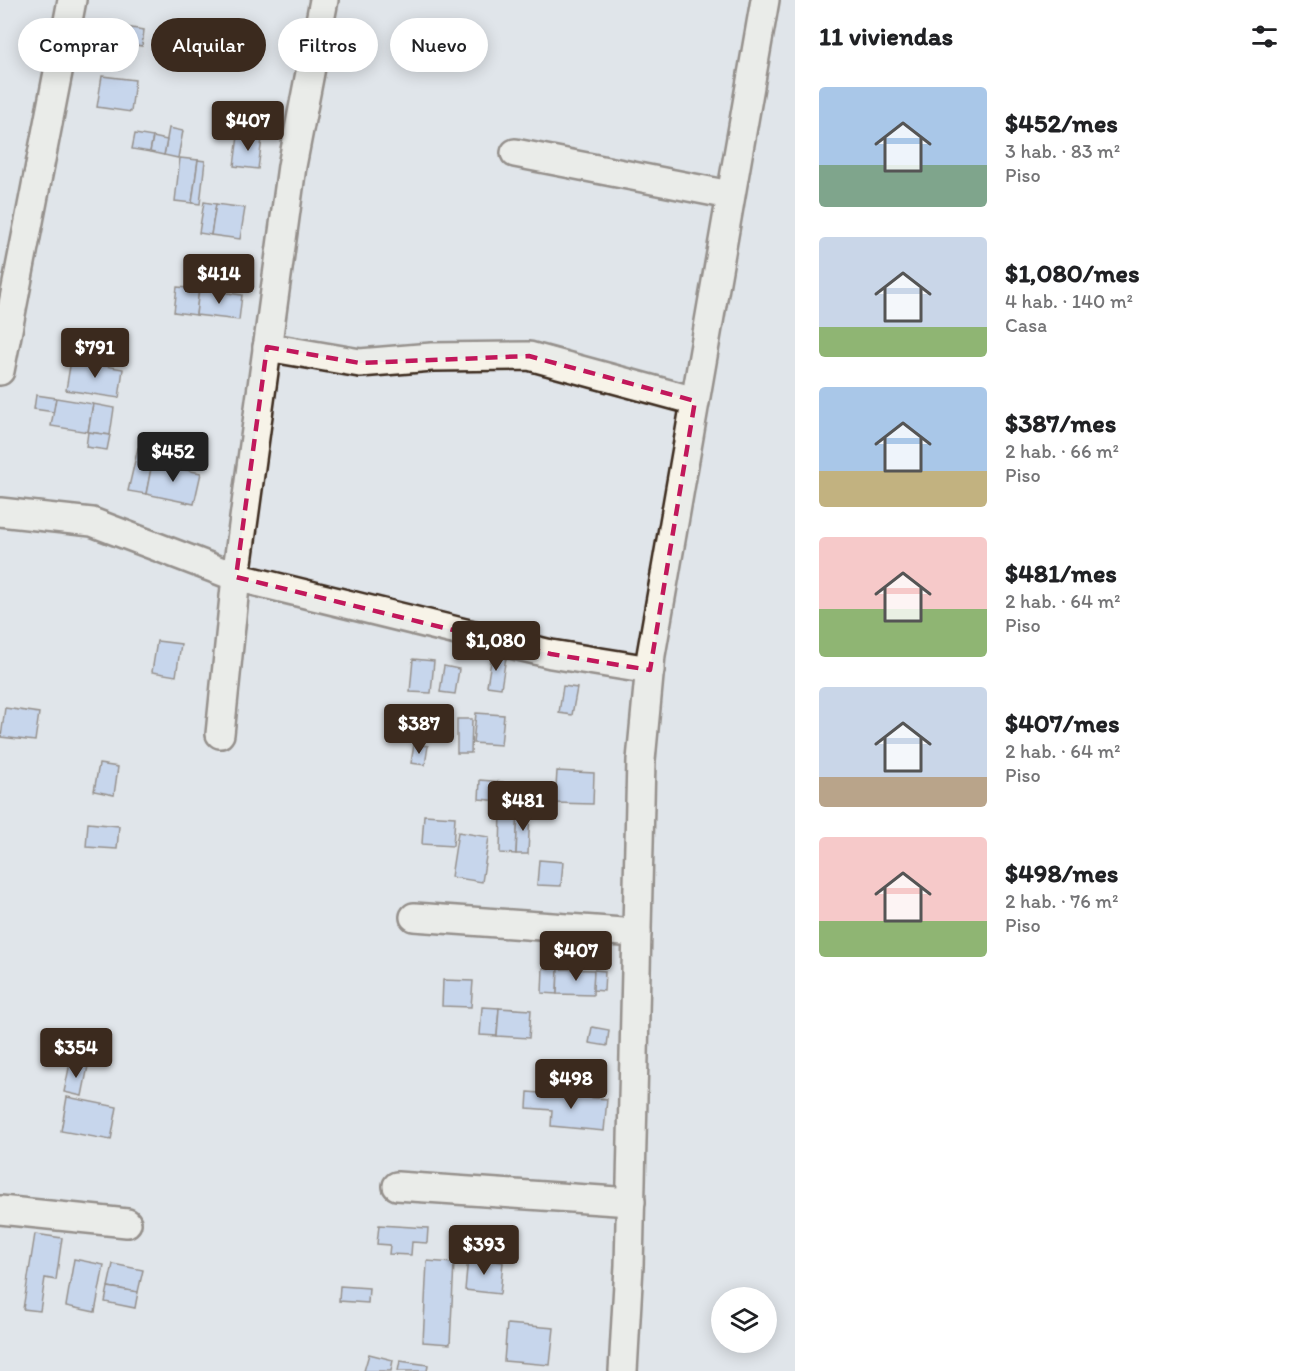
<!DOCTYPE html>
<html lang="es">
<head>
<meta charset="utf-8">
<style>
	body { margin:0; font-family:Itim,sans-serif; background:#f2f2f2; color:#202124; height:100vh; display:flex; flex-direction:column; font-size:22px; white-space:nowrap }
	* { box-sizing:border-box; margin:0 }
	p { font-size:20px; color:#757577 }
	.icon { flex:none; width:33px; height:33px; fill:none; stroke:currentColor; stroke-width:2; stroke-linecap:round; stroke-linejoin:round }
	.map { position:relative; flex:1; overflow:hidden }
	.panel { display:flex; flex-direction:column; background:#fff; width:510px }
	.panel>* { flex:none }
	.top-card { position:absolute; left:18px; top:18px; width:570px; height:54px; display:flex; gap:12px }
	.tools { position:absolute; left:711px; top:1287px; display:grid; gap:12px }
	.tools a { display:grid; place-items:center; width:66px; height:66px; border-radius:50%; background:#fff; box-shadow:0 3px 15px #0003; font-size:30px }
	.price { position:absolute; translate:-50% -51px; padding:0 14px; border-radius:6px; background:#3b2a1e; color:#fff; font-size:20px; line-height:39px; filter:drop-shadow(0 2px 3px #0008) }
	.price::after { content:''; position:absolute; left:50%; top:36px; width:18px; height:14px; margin-left:-9px; background:inherit; clip-path:polygon(0 0,100% 0,50% 100%) }
	.price.active { background:#222; color:#fff }
	ul { padding:0; list-style:none }
	li { display:flex; align-items:center; gap:18px; height:150px; padding:0 24px }
	li span { display:grid; place-items:center; flex:none; width:168px; height:120px; border-radius:6px; color:#555 }
	li>.icon { margin-inline-start:auto }
	span .icon { width:72px; height:72px; fill:#fffc; stroke-width:1 }
	li b { font-size:26px }
	h2 { display:flex; justify-content:space-between; align-items:center; height:72px; padding:0 24px; font-size:26px }
	.chip { padding:0 21px; border-radius:27px; background:#fff; box-shadow:0 3px 15px #0003; font-size:21px; line-height:54px }
	.chip.active { background:#3b2a1e; color:#fff }
	main { display:flex; flex:1; min-height:0 }
	.map>svg:first-child { display:block }
	.building { fill:#a9c3f0; stroke:#3b2a1e; stroke-width:1.5 }
	.lines { fill:none; stroke-linecap:round; stroke-linejoin:round }
	.street-casing { stroke:#3b2a1e; stroke-width:32 }
	.street { stroke:#f7f3e8; stroke-width:27 }
	.marked { fill:none; stroke:#c2185b; stroke-width:4.5; stroke-dasharray:12 8; stroke-linejoin:round }
</style>
</head>
<body>
<main>
<div class="map">
<svg width="795" height="1371" viewBox="0 0 795 1371">
	<rect width="100%" height="100%" fill="#e0e5ea"/>
	<filter id="ink" filterUnits="userSpaceOnUse"><feTurbulence type="fractalNoise" baseFrequency=".0167" numOctaves="2"/><feDisplacementMap in="SourceGraphic" scale="12" xChannelSelector="R" yChannelSelector="G"/><feConvolveMatrix kernelMatrix="1 2 1 2 8 2 1 2 1" color-interpolation-filters="sRGB"/></filter>
	<g filter="url(#ink)">
		<g class="building">
			<path d="M 93,22 L 144,30 L 142,46 L 91,37 Z"/>
			<path d="M 184,31 L 203,34 L 201,52 L 181,49 Z"/>
			<path d="M 102,76 L 135,80 L 131,112 L 97,107 Z"/>
			<path d="M 169,128 L 183,131 L 178,158 L 164,155 Z"/>
			<path d="M 135,134 L 153,137 L 150,152 L 132,149 Z"/>
			<path d="M 238,136 L 262,139 L 258,169 L 234,166 Z"/>
			<path d="M 153,137 L 167,140 L 164,155 L 150,152 Z"/>
			<path d="M 180,158 L 198,160 L 192,203 L 175,201 Z"/>
			<path d="M 198,160 L 205,161 L 200,204 L 192,203 Z"/>
			<path d="M 204,202 L 216,204 L 211,235 L 199,233 Z"/>
			<path d="M 216,204 L 245,208 L 240,239 L 211,235 Z"/>
			<path d="M 177,287 L 199,289 L 196,315 L 174,312 Z"/>
			<path d="M 199,289 L 242,295 L 239,320 L 196,315 Z"/>
			<path d="M 71,360 L 123,369 L 119,398 L 66,390 Z"/>
			<path d="M 36,395 L 56,398 L 54,412 L 34,409 Z"/>
			<path d="M 56,398 L 93,404 L 88,432 L 51,426 Z"/>
			<path d="M 93,404 L 114,408 L 110,435 L 88,432 Z"/>
			<path d="M 88,432 L 110,435 L 107,450 L 86,447 Z"/>
			<path d="M 138,448 L 155,452 L 146,494 L 128,491 Z"/>
			<path d="M 152,463 L 201,473 L 194,504 L 146,494 Z"/>
			<path d="M 157,641 L 181,644 L 176,676 L 152,672 Z"/>
			<path d="M 492,655 L 506,657 L 501,688 L 487,686 Z"/>
			<path d="M 413,659 L 434,661 L 431,693 L 410,692 Z"/>
			<path d="M 444,666 L 459,669 L 455,694 L 440,692 Z"/>
			<path d="M 563,686 L 577,688 L 572,715 L 559,713 Z"/>
			<path d="M 5,708 L 39,713 L 35,741 L 1,737 Z"/>
			<path d="M 476,713 L 504,715 L 501,745 L 473,743 Z"/>
			<path d="M 457,719 L 472,719 L 471,753 L 457,753 Z"/>
			<path d="M 414,744 L 428,746 L 425,765 L 411,763 Z"/>
			<path d="M 99,764 L 118,767 L 114,795 L 94,791 Z"/>
			<path d="M 557,771 L 594,773 L 593,804 L 555,803 Z"/>
			<path d="M 480,780 L 503,782 L 501,801 L 479,799 Z"/>
			<path d="M 501,810 L 518,811 L 516,854 L 500,853 Z"/>
			<path d="M 518,811 L 530,811 L 528,854 L 516,854 Z"/>
			<path d="M 424,815 L 455,817 L 453,846 L 422,844 Z"/>
			<path d="M 88,823 L 119,826 L 117,849 L 86,847 Z"/>
			<path d="M 458,832 L 489,837 L 482,882 L 451,877 Z"/>
			<path d="M 539,860 L 563,862 L 561,886 L 537,885 Z"/>
			<path d="M 543,968 L 558,969 L 557,994 L 542,993 Z"/>
			<path d="M 558,969 L 594,970 L 593,995 L 557,994 Z"/>
			<path d="M 594,970 L 605,971 L 604,991 L 593,990 Z"/>
			<path d="M 443,980 L 473,981 L 471,1007 L 442,1006 Z"/>
			<path d="M 482,1007 L 499,1008 L 497,1036 L 480,1035 Z"/>
			<path d="M 499,1008 L 531,1010 L 529,1038 L 497,1036 Z"/>
			<path d="M 592,1027 L 609,1030 L 607,1046 L 589,1043 Z"/>
			<path d="M 70,1063 L 88,1066 L 82,1096 L 64,1092 Z"/>
			<path d="M 528,1092 L 607,1099 L 604,1131 L 551,1126 L 552,1110 L 527,1108 Z"/>
			<path d="M 67,1097 L 117,1107 L 111,1140 L 61,1131 Z"/>
			<path d="M 379,1225 L 428,1228 L 427,1243 L 412,1242 L 411,1255 L 389,1254 L 390,1245 L 377,1244 Z"/>
			<path d="M 35,1234 L 62,1238 L 56,1280 L 45,1278 L 40,1311 L 23,1309 Z"/>
			<path d="M 468,1258 L 503,1262 L 500,1294 L 465,1290 Z"/>
			<path d="M 74,1259 L 104,1265 L 95,1312 L 66,1306 Z"/>
			<path d="M 427,1261 L 454,1263 L 450,1344 L 423,1342 Z"/>
			<path d="M 113,1264 L 143,1270 L 138,1292 L 108,1287 Z"/>
			<path d="M 340,1286 L 369,1288 L 368,1303 L 339,1301 Z"/>
			<path d="M 108,1287 L 138,1292 L 135,1308 L 105,1302 Z"/>
			<path d="M 507,1324 L 554,1328 L 550,1365 L 504,1361 Z"/>
			<path d="M 369,1354 L 393,1360 L 391,1371 L 364,1371 Z"/>
			<path d="M 400,1361 L 428,1365 L 427,1371 L 398,1371 Z"/>
		</g>
		<g class="lines">
			<defs>
				<g id="street">
					<path d="M 515,153 L 730,195"/>
					<path d="M 267,347 L 360,363 L 432,357 L 529,356 L 695,401"/>
					<path d="M 0,371 L 72,0"/>
					<path d="M 0,512 L 92,522 L 236,577 L 551,654 L 650,670"/>
					<path d="M 220,734 L 236,577 L 292,166 L 324,0"/>
					<path d="M 414,917 L 637,933"/>
					<path d="M 397,1186 L 631,1202"/>
					<path d="M 0,1210 L 127,1223"/>
					<path d="M 623,1371 L 629,1266 L 641,760 L 651,655 L 765,0"/>
				</g>
			</defs>
			<use href="#street" class="street-casing"/>
			<use href="#street" class="street"/>
		</g>
	</g>
	<path d="M0 0H795V1371H0ZM 267,347 L 360,363 L 529,356 L 695,401 L 650,670 L 551,654 L 236,577 Z" fill="#e0e5ea" fill-opacity=".55" fill-rule="evenodd"/>
	<path class="marked" d="M 267,347 L 360,363 L 529,356 L 695,401 L 650,670 L 551,654 L 236,577 Z"/>
</svg>
<div class="tools">
<a><svg class="icon" aria-label="layers" viewBox="0 0 24 24"><path d="M12 4l9 5-9 5-9-5zM3 14l9 5 9-5"/></svg></a>
</div>
<b class="price" style="left:248px;top:152px">$407</b>
<b class="price" style="left:219px;top:305px">$414</b>
<b class="price" style="left:95px;top:379px">$791</b>
<b class="price active" style="left:173px;top:483px">$452</b>
<b class="price" style="left:496px;top:672px">$1,080</b>
<b class="price" style="left:419px;top:755px">$387</b>
<b class="price" style="left:523px;top:832px">$481</b>
<b class="price" style="left:576px;top:982px">$407</b>
<b class="price" style="left:76px;top:1079px">$354</b>
<b class="price" style="left:571px;top:1110px">$498</b>
<b class="price" style="left:484px;top:1276px">$393</b>
<div class="top-card">
<a class="chip">Comprar</a>
<a class="chip active">Alquilar</a>
<a class="chip">Filtros</a>
<a class="chip">Nuevo</a>
</div>
</div>
<section class="panel">
<h2>11 viviendas<svg class="icon" aria-label="filters" viewBox="0 0 24 24"><path d="M4 7h16M4 17h16"/><circle cx="9" cy="7" r="2"/><circle cx="15" cy="17" r="2"/></svg></h2>
<ul>
<li><span style="background:linear-gradient(#a9c7e8 65%,#7fa58c 0)"><svg class="icon" aria-label="home" viewBox="0 0 24 24"><path d="M3 11l9-7 9 7M6 9v11h12V9"/></svg></span><div><b>$452/mes</b><p>3 hab. · 83 m²</p><p>Piso</p></div></li>
<li><span style="background:linear-gradient(#c9d6e8 75%,#8fb573 0)"><svg class="icon" aria-label="home" viewBox="0 0 24 24"><path d="M3 11l9-7 9 7M6 9v11h12V9"/></svg></span><div><b>$1,080/mes</b><p>4 hab. · 140 m²</p><p>Casa</p></div></li>
<li><span style="background:linear-gradient(#a9c7e8 70%,#c2b280 0)"><svg class="icon" aria-label="home" viewBox="0 0 24 24"><path d="M3 11l9-7 9 7M6 9v11h12V9"/></svg></span><div><b>$387/mes</b><p>2 hab. · 66 m²</p><p>Piso</p></div></li>
<li><span style="background:linear-gradient(#f6c9c9 60%,#8fb573 0)"><svg class="icon" aria-label="home" viewBox="0 0 24 24"><path d="M3 11l9-7 9 7M6 9v11h12V9"/></svg></span><div><b>$481/mes</b><p>2 hab. · 64 m²</p><p>Piso</p></div></li>
<li><span style="background:linear-gradient(#c9d6e8 75%,#b9a48a 0)"><svg class="icon" aria-label="home" viewBox="0 0 24 24"><path d="M3 11l9-7 9 7M6 9v11h12V9"/></svg></span><div><b>$407/mes</b><p>2 hab. · 64 m²</p><p>Piso</p></div></li>
<li><span style="background:linear-gradient(#f6c9c9 70%,#8fb573 0)"><svg class="icon" aria-label="home" viewBox="0 0 24 24"><path d="M3 11l9-7 9 7M6 9v11h12V9"/></svg></span><div><b>$498/mes</b><p>2 hab. · 76 m²</p><p>Piso</p></div></li>
</ul>
</section>
</main>
</body>
</html>
